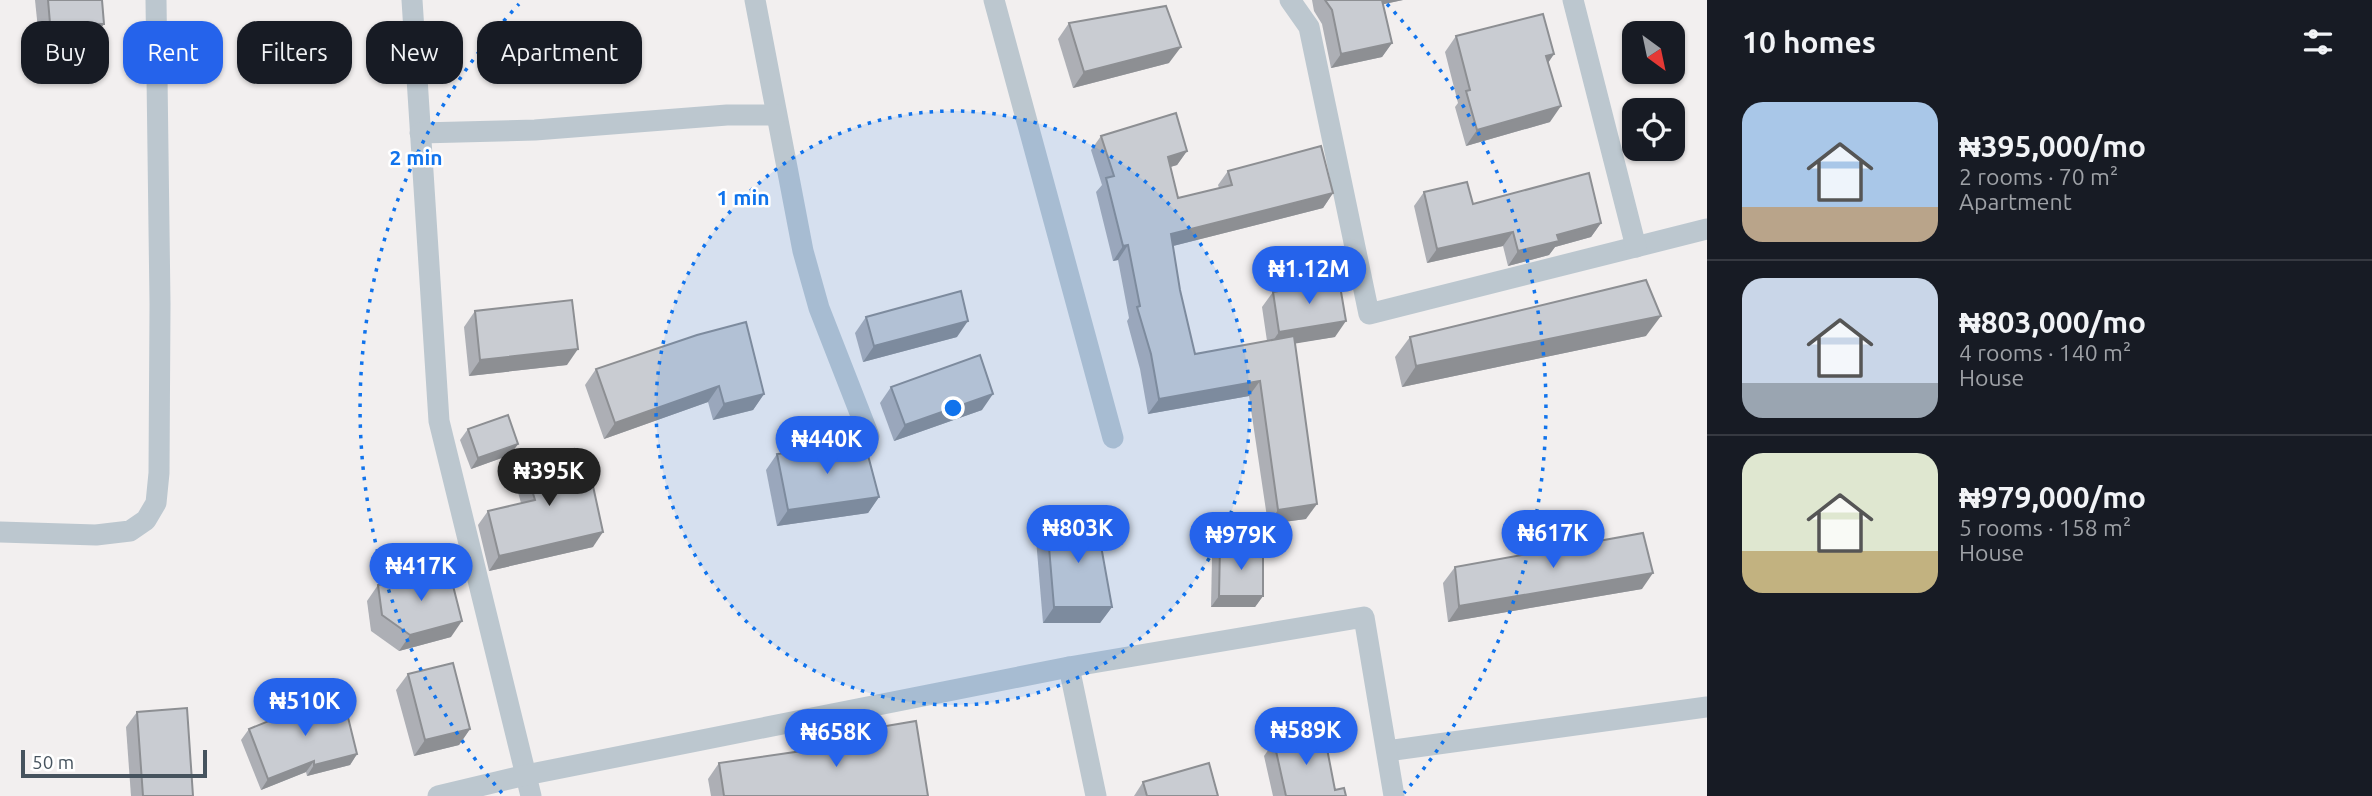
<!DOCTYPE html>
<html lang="en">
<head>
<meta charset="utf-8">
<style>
	body { margin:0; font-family:Ubuntu,sans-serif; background:#242831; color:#f1f3f6; height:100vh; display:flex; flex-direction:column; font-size:26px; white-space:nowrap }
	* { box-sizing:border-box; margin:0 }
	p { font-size:23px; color:#9ea1a6 }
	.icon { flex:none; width:38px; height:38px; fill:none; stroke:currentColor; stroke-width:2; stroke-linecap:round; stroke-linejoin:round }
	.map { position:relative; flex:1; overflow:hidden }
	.sheet { display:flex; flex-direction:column; background:#171b24; width:665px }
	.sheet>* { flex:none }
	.banner { position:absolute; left:21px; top:21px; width:665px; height:63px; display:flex; gap:14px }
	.needle { width:46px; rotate:147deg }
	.controls { position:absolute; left:1622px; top:21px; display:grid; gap:14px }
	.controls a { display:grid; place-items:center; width:63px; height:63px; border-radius:14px; background:#171b24; box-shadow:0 2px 5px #0004; font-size:35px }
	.scale { position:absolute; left:21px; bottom:18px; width:186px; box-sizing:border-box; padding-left:7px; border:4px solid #46535e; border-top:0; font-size:19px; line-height:24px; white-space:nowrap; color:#46535e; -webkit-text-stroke:5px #fff; paint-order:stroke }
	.price { position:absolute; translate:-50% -60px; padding:0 16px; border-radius:24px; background:#2563eb; color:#fff; font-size:23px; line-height:46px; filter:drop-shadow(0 2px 4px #0008) }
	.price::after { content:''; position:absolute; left:50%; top:42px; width:21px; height:16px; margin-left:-10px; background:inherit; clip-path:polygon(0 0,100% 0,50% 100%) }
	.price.on { background:#222; color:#fff }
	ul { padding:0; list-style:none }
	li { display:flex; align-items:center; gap:21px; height:175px; padding:0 35px }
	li+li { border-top:2px solid #363941 }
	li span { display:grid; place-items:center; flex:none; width:196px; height:140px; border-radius:21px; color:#555 }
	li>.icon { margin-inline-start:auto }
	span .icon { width:84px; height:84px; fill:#fffc; stroke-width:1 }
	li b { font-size:30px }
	h2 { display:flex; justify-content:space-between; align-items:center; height:84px; padding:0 35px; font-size:30px }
	.chip { padding:0 24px; border-radius:21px; background:#171b24; box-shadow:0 2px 5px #0004; font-size:24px; line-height:63px }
	.chip.on { background:#2563eb; color:#fff }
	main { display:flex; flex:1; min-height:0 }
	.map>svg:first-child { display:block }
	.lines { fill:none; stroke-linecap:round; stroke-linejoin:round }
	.street { stroke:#bcc7cf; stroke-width:21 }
	.wall { fill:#adafb5 }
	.shaded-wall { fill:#8d8f93 }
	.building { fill:#c9ccd2; stroke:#8d8f93; stroke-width:2 }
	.ring { fill:none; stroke:#1073ec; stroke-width:3.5; stroke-dasharray:3.5 7 }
	.centre { fill:#1073ec; stroke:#fff; stroke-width:3.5 }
	.ring-label { font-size:21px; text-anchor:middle; font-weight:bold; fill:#1073ec; stroke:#fff; stroke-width:5; stroke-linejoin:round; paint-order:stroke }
</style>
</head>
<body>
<main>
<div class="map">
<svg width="1707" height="796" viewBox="0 0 1707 796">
	<rect width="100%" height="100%" fill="#f2efef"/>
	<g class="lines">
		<g class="street">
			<path d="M 412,0 L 439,421 L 531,796"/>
			<path d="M 755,0 L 803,251 L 819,308 L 869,436"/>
			<path d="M 994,0 L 1113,438"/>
			<path d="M 1290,0 L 1309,27 L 1369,314 L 1707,229"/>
			<path d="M 1573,0 L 1636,247"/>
			<path d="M 420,133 L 535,130 L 727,115 L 776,115"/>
			<path d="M 0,532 L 96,535 L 130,531 L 146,520 L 156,503 L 159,473 L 160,304 L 156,0"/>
			<path d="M 1069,667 L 1096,796"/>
			<path d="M 1387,751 L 1707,707"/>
			<path d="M 438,796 L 526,775 L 1069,667 L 1364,617 L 1394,796"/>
		</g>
	</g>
	<g class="wall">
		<path d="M 35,0 L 102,0 L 93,40 L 39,39 Z"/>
		<path d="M 1312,0 L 1403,0 L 1383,4 L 1392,43 L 1382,57 L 1331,68 L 1322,24 L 1314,11 Z"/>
		<path d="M 1069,23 L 1169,63 L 1073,88 L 1058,39 Z"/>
		<path d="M 1456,36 L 1554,54 L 1548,63 L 1550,122 L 1466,146 L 1455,107 L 1458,103 L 1445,52 Z"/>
		<path d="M 1101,136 L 1187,151 L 1177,165 L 1170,167 L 1178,198 L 1219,188 L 1218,185 L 1228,171 L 1333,193 L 1323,208 L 1173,246 L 1180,290 L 1195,354 L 1267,341 L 1262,307 L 1273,292 L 1335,337 L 1295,343 L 1306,519 L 1268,524 L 1249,396 L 1148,414 L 1140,369 L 1127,321 L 1129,318 L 1118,260 L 1113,261 L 1096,192 L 1102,185 L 1091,150 Z"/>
		<path d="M 1424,192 L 1473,204 L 1601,223 L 1591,237 L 1555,247 L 1549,255 L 1508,266 L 1503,246 L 1427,263 L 1414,206 Z"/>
		<path d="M 475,311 L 567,365 L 469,376 L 464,327 Z"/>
		<path d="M 866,317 L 957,337 L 863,362 L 855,333 Z"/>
		<path d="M 697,335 L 764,394 L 753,410 L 713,420 L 708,402 L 604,439 L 585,385 L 596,369 Z"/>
		<path d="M 1646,336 L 1402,387 L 1395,357 L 1410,337 Z"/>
		<path d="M 891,387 L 982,410 L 894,441 L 880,403 Z"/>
		<path d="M 468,429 L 518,444 L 510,455 L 471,469 L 460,440 Z"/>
		<path d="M 777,454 L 879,497 L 868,513 L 777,526 L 766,470 Z"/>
		<path d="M 524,464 L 593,547 L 489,571 L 478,525 L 488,511 L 521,503 L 514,478 Z"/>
		<path d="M 1047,523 L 1112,607 L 1100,623 L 1043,623 L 1036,539 Z"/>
		<path d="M 1220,547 L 1263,596 L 1255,607 L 1211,607 L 1212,558 Z"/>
		<path d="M 1455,567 L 1642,589 L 1448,622 L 1443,583 Z"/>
		<path d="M 378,585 L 451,637 L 399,651 L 371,631 L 367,601 Z"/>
		<path d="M 408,674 L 470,729 L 459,745 L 414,756 L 396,690 Z"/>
		<path d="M 137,712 L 193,796 L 131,796 L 126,727 Z"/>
		<path d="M 874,728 L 928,796 L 711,796 L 708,779 L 719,763 L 823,750 L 864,742 Z"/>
		<path d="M 249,729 L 357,754 L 350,765 L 307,776 L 306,772 L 261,790 L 241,740 Z"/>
		<path d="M 1274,742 L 1335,790 L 1346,796 L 1273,796 L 1264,756 Z"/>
		<path d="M 1143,782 L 1218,796 L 1134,796 Z"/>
	</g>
	<g class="shaded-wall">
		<path d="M 1376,0 L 1403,0 L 1371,7 Z"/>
		<path d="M 50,23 L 104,24 L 93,40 L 39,39 Z"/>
		<path d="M 1392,43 L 1382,57 L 1331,68 L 1341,54 Z"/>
		<path d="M 1181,47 L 1169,63 L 1073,88 L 1084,72 Z"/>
		<path d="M 1554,54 L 1543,70 L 1546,56 Z"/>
		<path d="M 1561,106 L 1550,122 L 1466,146 L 1477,130 Z"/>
		<path d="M 1187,151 L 1177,165 L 1157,171 L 1168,157 Z"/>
		<path d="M 1333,193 L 1323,208 L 1161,249 L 1171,234 Z"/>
		<path d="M 1601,223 L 1591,237 L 1555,247 L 1549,255 L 1508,266 L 1518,251 L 1557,235 Z"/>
		<path d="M 1513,232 L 1503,246 L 1427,263 L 1437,249 Z"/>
		<path d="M 1128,245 L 1118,260 L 1113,261 L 1123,246 Z"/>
		<path d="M 1661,316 L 1646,336 L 1402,387 L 1416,366 Z"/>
		<path d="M 968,321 L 957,337 L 863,362 L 874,346 Z"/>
		<path d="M 1346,321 L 1335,337 L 1268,348 L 1279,332 Z"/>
		<path d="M 578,349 L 567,365 L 469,376 L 480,360 Z"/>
		<path d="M 1260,381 L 1249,396 L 1148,414 L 1159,399 Z"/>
		<path d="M 719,386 L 708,402 L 604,439 L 615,423 Z"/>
		<path d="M 764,394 L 753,410 L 713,420 L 724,404 Z"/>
		<path d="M 993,394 L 982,410 L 894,441 L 905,425 Z"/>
		<path d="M 518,444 L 510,455 L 471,469 L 478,458 Z"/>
		<path d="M 879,497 L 868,513 L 777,526 L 788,510 Z"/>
		<path d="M 1317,504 L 1306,519 L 1268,524 L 1278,510 Z"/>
		<path d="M 603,532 L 593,547 L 489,571 L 499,556 Z"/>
		<path d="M 1653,573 L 1642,589 L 1448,622 L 1459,606 Z"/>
		<path d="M 1219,596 L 1263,596 L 1255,607 L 1211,607 Z"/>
		<path d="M 1054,607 L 1112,607 L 1100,623 L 1043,623 Z"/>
		<path d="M 462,621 L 451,637 L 399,651 L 410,635 Z"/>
		<path d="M 470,729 L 459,745 L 414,756 L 425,740 Z"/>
		<path d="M 357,754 L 350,765 L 307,776 L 314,765 Z"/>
		<path d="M 314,761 L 306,772 L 261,790 L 268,779 Z"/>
	</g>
	<g class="building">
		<path d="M 48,0 L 102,0 L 104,24 L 50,23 Z"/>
		<path d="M 1325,0 L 1382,0 L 1392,43 L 1341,54 L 1332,10 Z"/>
		<path d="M 1166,6 L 1181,47 L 1084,72 L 1069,23 Z"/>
		<path d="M 1543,14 L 1554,54 L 1546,56 L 1561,106 L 1477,130 L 1466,91 L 1470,90 L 1456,36 Z"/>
		<path d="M 1176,113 L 1187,151 L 1168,157 L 1178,198 L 1232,185 L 1228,171 L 1321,146 L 1333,193 L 1171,234 L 1180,290 L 1195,354 L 1294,336 L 1317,504 L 1278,510 L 1260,381 L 1159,399 L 1151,354 L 1137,307 L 1140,306 L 1128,245 L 1123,246 L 1106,178 L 1114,176 L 1101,136 Z"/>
		<path d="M 1589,173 L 1601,223 L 1557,235 L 1559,241 L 1518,251 L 1513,232 L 1437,249 L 1424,192 L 1467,182 L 1473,204 Z"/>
		<path d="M 1339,280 L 1346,321 L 1279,332 L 1273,292 Z"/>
		<path d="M 1646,280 L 1661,316 L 1416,366 L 1410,337 Z"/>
		<path d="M 961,291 L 968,321 L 874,346 L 866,317 Z"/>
		<path d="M 572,300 L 578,349 L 480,360 L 475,311 Z"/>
		<path d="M 746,322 L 764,394 L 724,404 L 719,386 L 615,423 L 596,369 L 697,335 Z"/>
		<path d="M 980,355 L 993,394 L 905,425 L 891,387 Z"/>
		<path d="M 508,415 L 518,444 L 478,458 L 468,429 Z"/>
		<path d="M 865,444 L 879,497 L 788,510 L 777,454 Z"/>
		<path d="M 574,449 L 586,488 L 593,486 L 603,532 L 499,556 L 488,511 L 535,500 L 524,464 Z"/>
		<path d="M 1096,518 L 1112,607 L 1054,607 L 1047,523 Z"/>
		<path d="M 1643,533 L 1653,573 L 1459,606 L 1455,567 Z"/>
		<path d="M 1220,547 L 1263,548 L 1263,596 L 1219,596 Z"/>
		<path d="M 449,570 L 462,621 L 410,635 L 382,615 L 378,585 Z"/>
		<path d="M 453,663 L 470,729 L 425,740 L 408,674 Z"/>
		<path d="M 343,697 L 357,754 L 314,765 L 314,761 L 268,779 L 249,729 L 306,706 Z"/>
		<path d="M 187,708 L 193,796 L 143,796 L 137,712 Z"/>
		<path d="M 916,721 L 928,796 L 724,796 L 719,763 L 823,748 L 823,750 L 876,740 L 874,728 Z"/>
		<path d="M 1324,733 L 1335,790 L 1344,788 L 1346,796 L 1286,796 L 1274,742 Z"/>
		<path d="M 1209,763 L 1218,796 L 1147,796 L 1143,782 Z"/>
	</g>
	<circle cx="953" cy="408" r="297" fill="#1073ec" fill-opacity=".12"/>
	<g class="ring">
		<circle cx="953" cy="408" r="297"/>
		<path d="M502 793A593 593 0 0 1 519 4M1387 4A593 593 0 0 1 1404 793"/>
	</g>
	<circle cx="953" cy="408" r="10" class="centre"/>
	<g class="ring-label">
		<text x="416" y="165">2 min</text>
		<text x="743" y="205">1 min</text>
	</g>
</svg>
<div class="controls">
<a><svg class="needle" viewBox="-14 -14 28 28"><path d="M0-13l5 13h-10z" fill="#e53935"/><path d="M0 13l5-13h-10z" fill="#9ea1a6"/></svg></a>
<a><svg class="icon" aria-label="locate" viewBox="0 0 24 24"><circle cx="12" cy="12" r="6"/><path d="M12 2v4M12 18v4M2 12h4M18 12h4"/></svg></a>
</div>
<div class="scale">50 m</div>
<b class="price" style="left:1309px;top:306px">₦1.12M</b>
<b class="price" style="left:827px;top:476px">₦440K</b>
<b class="price on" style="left:549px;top:508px">₦395K</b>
<b class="price" style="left:1078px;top:565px">₦803K</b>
<b class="price" style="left:1553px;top:570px">₦617K</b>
<b class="price" style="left:1241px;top:572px">₦979K</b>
<b class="price" style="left:421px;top:603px">₦417K</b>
<b class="price" style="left:305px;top:738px">₦510K</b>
<b class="price" style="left:1306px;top:767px">₦589K</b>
<b class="price" style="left:836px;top:769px">₦658K</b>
<div class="banner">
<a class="chip">Buy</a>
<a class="chip on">Rent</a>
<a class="chip">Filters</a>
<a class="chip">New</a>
<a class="chip">Apartment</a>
</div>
</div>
<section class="sheet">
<h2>10 homes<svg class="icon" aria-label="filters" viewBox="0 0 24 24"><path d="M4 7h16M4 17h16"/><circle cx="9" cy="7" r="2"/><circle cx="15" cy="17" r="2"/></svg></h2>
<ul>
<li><span style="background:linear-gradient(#a9c7e8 75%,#b9a48a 0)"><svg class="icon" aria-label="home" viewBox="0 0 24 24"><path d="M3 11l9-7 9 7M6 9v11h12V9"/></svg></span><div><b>₦395,000/mo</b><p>2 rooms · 70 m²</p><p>Apartment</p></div></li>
<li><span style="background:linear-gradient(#c9d6e8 75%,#9aa5b1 0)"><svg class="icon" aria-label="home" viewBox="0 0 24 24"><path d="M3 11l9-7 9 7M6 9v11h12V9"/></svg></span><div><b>₦803,000/mo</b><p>4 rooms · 140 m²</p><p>House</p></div></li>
<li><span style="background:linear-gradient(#dfe7d0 70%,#c2b280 0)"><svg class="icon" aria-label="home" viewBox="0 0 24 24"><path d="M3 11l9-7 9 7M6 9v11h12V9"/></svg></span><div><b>₦979,000/mo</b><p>5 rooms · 158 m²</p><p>House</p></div></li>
</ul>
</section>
</main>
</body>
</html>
